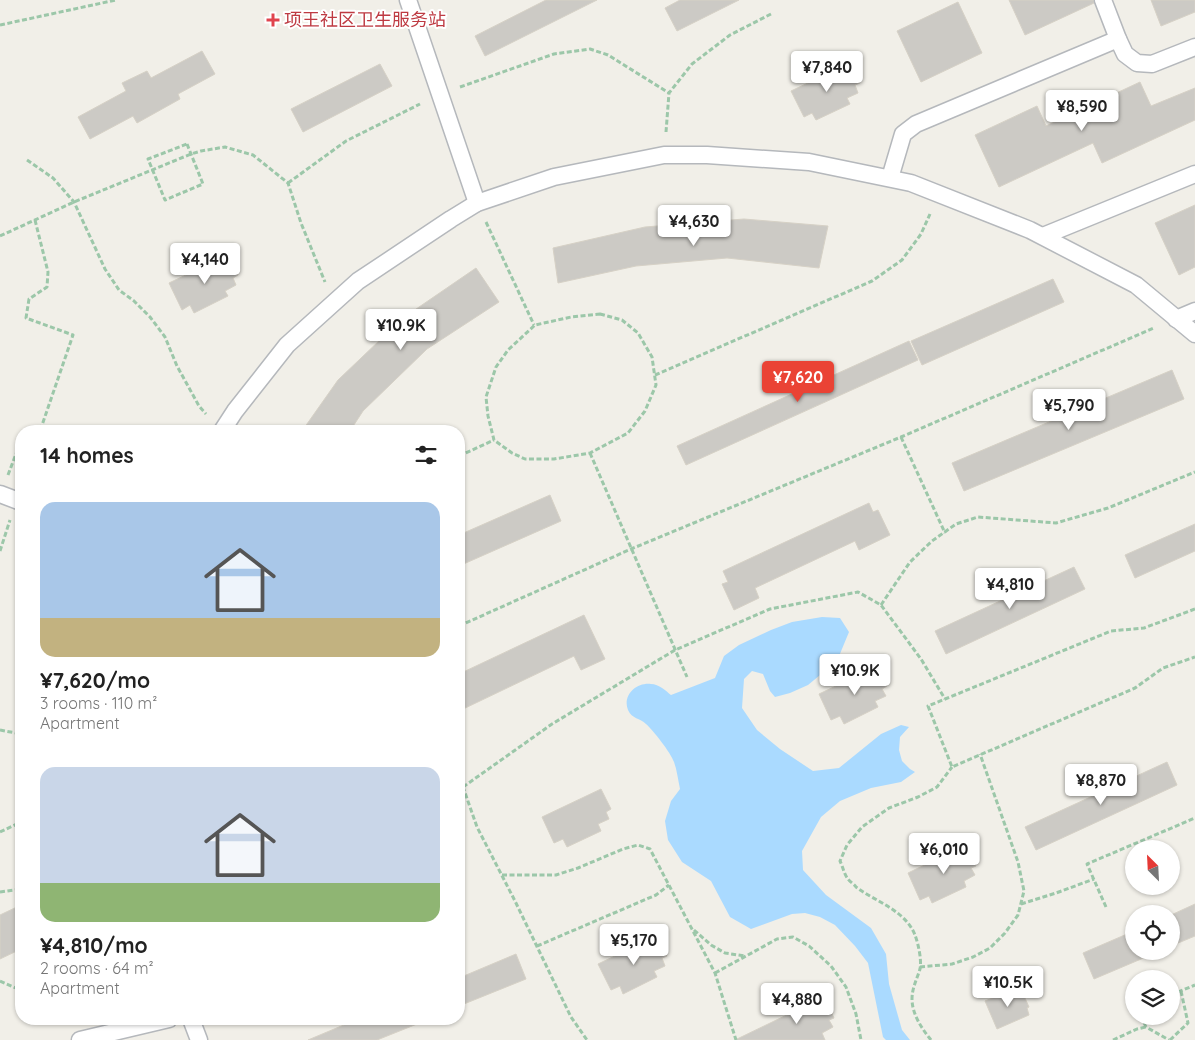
<!DOCTYPE html>
<html lang="en">
<head>
<meta charset="utf-8">
<style>
	body { margin:0; font-family:Quicksand,"Noto Sans SC",sans-serif; background:#f6f6f6; color:#222; height:100vh; display:flex; flex-direction:column; font-size:19px; white-space:nowrap }
	* { box-sizing:border-box; margin:0 }
	p { font-size:16px; color:#767676 }
	.icon { flex:none; width:28px; height:28px; fill:none; stroke:currentColor; stroke-width:2; stroke-linecap:round; stroke-linejoin:round }
	.map { position:relative; flex:1; overflow:hidden }
	.sheet { position:absolute; left:15px; top:425px; width:450px; height:600px; display:flex; flex-direction:column; background:#fff; border-radius:20px; box-shadow:0 1px 4px #0004 }
	.sheet>* { flex:none }
	.needle { width:32px; rotate:336deg }
	.buttons { position:absolute; left:1125px; top:840px; display:grid; gap:10px }
	.buttons a { display:grid; place-items:center; width:55px; height:55px; border-radius:50%; background:#fff; box-shadow:0 1px 4px #0004; font-size:25px }
	.price { position:absolute; translate:-50% -42px; padding:0 11px; border-radius:5px; background:#fff; color:#222; font-size:16px; line-height:32px; filter:drop-shadow(0 1px 2px #0008) }
	.price::after { content:''; position:absolute; left:50%; top:30px; width:15px; height:11px; margin-left:-8px; background:inherit; clip-path:polygon(0 0,100% 0,50% 100%) }
	.price.current { background:#ea4335; color:#fff }
	ul { padding:0; list-style:none }
	li { display:grid; align-content:center; gap:10px; height:265px; padding:0 25px }
	li span { display:grid; place-items:center; height:155px; border-radius:15px; color:#555 }
	li>.icon { margin-inline-start:auto }
	span .icon { width:90px; height:90px; fill:#fffc; stroke-width:1 }
	li b { font-size:21px }
	h2 { display:flex; justify-content:space-between; align-items:center; height:60px; padding:0 25px; font-size:21px }
	.map>svg:first-child { display:block }
	.water { fill:#aadaff }
	.building { fill:#cccac5; stroke:#d6d1c6 }
	.lines { fill:none; stroke-linecap:round; stroke-linejoin:round }
	.lane-casing { stroke:#b5b8bc; stroke-width:19 }
	.path { stroke:#9cc7a9; stroke-width:3; stroke-dasharray:5 2.5; stroke-linecap:butt }
	.lane { stroke:#fff; stroke-width:16 }
	.health-dot { fill:#e0444e; stroke:#fff; stroke-width:2 }
	.labels { text-anchor:middle; stroke-width:4; stroke-linejoin:round; paint-order:stroke }
	.health-label { font-size:18px; fill:#be3a42; stroke:#fff; text-anchor:start }
</style>
</head>
<body>
<div class="map">
<svg width="1195" height="1040" viewBox="0 0 1195 1040">
	<rect width="100%" height="100%" fill="#f1efe8"/>
	<path class="water" d="M 822,617 L 840,618 L 849,632 L 837,661 L 808,685 L 790,693 L 775,697 L 770,691 L 763,674 L 752,671 L 744,679 L 742,708 L 757,730 L 780,749 L 813,771 L 839,768 L 881,734 L 901,725 L 909,727 L 900,737 L 899,750 L 902,761 L 910,769 L 915,772 L 901,782 L 871,788 L 840,801 L 821,817 L 802,851 L 803,870 L 826,895 L 871,928 L 886,954 L 889,984 L 902,1030 L 910,1040 L 886,1040 L 883,1037 L 868,963 L 855,946 L 835,925 L 820,917 L 805,913 L 792,914 L 751,929 L 730,917 L 711,881 L 682,862 L 668,840 L 665,821 L 671,801 L 680,789 C 678,780 677,770 674,762 C 671,753 653,730 646,724 C 640,718 632,719 628,710 C 622,695 637,682 651,684 C 659,684 666,691 671,695 L 715,678 L 724,656 L 739,645 L 771,630 L 792,622 Z"/>
	<g class="building">
		<path d="M 546,0 L 597,0 L 485,56 L 475,36 Z"/>
		<path d="M 680,0 L 739,0 L 677,31 L 665,8 Z"/>
		<path d="M 1009,0 L 1093,0 L 1094,3 L 1025,35 Z"/>
		<path d="M 1151,0 L 1195,0 L 1195,12 L 1161,26 Z"/>
		<path d="M 958,2 L 982,53 L 921,82 L 897,31 Z"/>
		<path d="M 202,51 L 215,74 L 178,94 L 180,99 L 137,123 L 133,116 L 90,139 L 78,117 L 126,91 L 122,83 L 147,71 L 151,78 Z"/>
		<path d="M 850,63 L 860,83 L 855,85 L 858,93 L 847,98 L 850,104 L 816,120 L 812,113 L 804,117 L 791,91 Z"/>
		<path d="M 380,64 L 392,86 L 303,132 L 291,109 Z"/>
		<path d="M 1140,82 L 1151,106 L 1195,88 L 1195,120 L 1102,163 L 1093,143 L 999,187 L 975,135 L 1037,106 L 1046,126 Z"/>
		<path d="M 1195,205 L 1195,267 L 1179,275 L 1155,223 Z"/>
		<path d="M 744,219 L 828,226 L 819,268 L 727,258 L 636,266 L 558,283 L 553,248 L 645,227 Z"/>
		<path d="M 228,255 L 238,275 L 233,278 L 236,285 L 225,291 L 228,296 L 194,313 L 190,305 L 182,310 L 169,283 Z"/>
		<path d="M 476,268 L 499,302 L 427,349 L 363,411 L 350,431 L 302,431 L 338,380 L 403,318 Z"/>
		<path d="M 1053,279 L 1064,302 L 922,365 L 911,341 Z"/>
		<path d="M 909,341 L 918,360 L 686,465 L 677,446 Z"/>
		<path d="M 1172,370 L 1184,399 L 964,491 L 952,463 Z"/>
		<path d="M 550,495 L 561,521 L 459,566 L 459,535 Z"/>
		<path d="M 869,503 L 873,512 L 878,510 L 890,535 L 859,550 L 855,541 L 755,588 L 759,598 L 734,610 L 722,584 L 728,582 L 723,571 Z"/>
		<path d="M 1195,524 L 1195,551 L 1135,578 L 1125,555 Z"/>
		<path d="M 1074,567 L 1085,589 L 946,654 L 935,631 Z"/>
		<path d="M 584,615 L 605,659 L 581,670 L 574,656 L 459,711 L 459,674 Z"/>
		<path d="M 878,666 L 887,686 L 882,689 L 886,696 L 875,701 L 878,707 L 844,724 L 840,716 L 831,720 L 819,694 Z"/>
		<path d="M 1167,762 L 1177,785 L 1036,850 L 1025,827 Z"/>
		<path d="M 601,789 L 611,809 L 606,812 L 609,819 L 598,824 L 601,831 L 567,847 L 563,839 L 554,843 L 542,817 Z"/>
		<path d="M 966,845 L 976,866 L 971,868 L 975,875 L 964,881 L 966,887 L 932,903 L 929,896 L 920,900 L 908,873 Z"/>
		<path d="M 1195,904 L 1195,936 L 1171,946 L 1171,915 Z"/>
		<path d="M 21,905 L 21,949 L 0,959 L 0,915 Z"/>
		<path d="M 1134,931 L 1134,951 L 1160,951 L 1094,979 L 1083,953 Z"/>
		<path d="M 657,936 L 667,956 L 662,958 L 665,966 L 654,971 L 657,977 L 623,994 L 620,986 L 611,990 L 598,964 Z"/>
		<path d="M 516,954 L 526,979 L 459,1006 L 459,978 Z"/>
		<path d="M 1020,987 L 1029,1007 L 1027,1008 L 1029,1015 L 997,1029 L 985,1001 Z"/>
		<path d="M 824,997 L 834,1018 L 829,1020 L 833,1027 L 822,1033 L 825,1040 L 735,1040 Z"/>
		<path d="M 358,1019 L 427,1019 L 427,1020 L 377,1040 L 308,1040 Z"/>
	</g>
	<g class="lines">
		<defs>
			<g id="lane">
				<path d="M 408,0 L 477,203"/>
				<path d="M 1103,0 L 1118,39 L 1125,54 L 1137,63 L 1152,64 L 1195,47"/>
				<path d="M 890,178 L 903,134 L 916,124 L 1118,39"/>
				<path d="M 1043,236 L 1195,174"/>
				<path d="M 1176,319 L 1195,311"/>
				<path d="M 222,431 L 235,411 L 287,345 L 358,281 L 451,219 L 477,203 L 554,177 L 664,155 L 707,155 L 809,162 L 911,183 L 1030,230 L 1136,285 L 1195,334"/>
				<path d="M 0,494 L 21,502"/>
				<path d="M 191,1019 L 199,1040"/>
				<path d="M 80,1040 L 169,1019"/>
			</g>
		</defs>
		<use href="#lane" class="lane-casing"/>
		<g class="path">
			<path d="M 0,25 L 116,0"/>
			<path d="M 460,87 L 554,54 L 590,49 L 608,55 L 669,93"/>
			<path d="M 666,132 L 669,93 L 692,64 L 730,35 L 771,14"/>
			<path d="M 187,144 L 203,184 L 165,200 L 148,159 Z"/>
			<path d="M 27,160 L 53,178 L 74,202 L 105,269 L 119,290 L 134,301 L 150,317 L 165,337 L 177,366 L 199,406 L 206,414"/>
			<path d="M 288,183 L 346,141 L 420,104"/>
			<path d="M 35,220 L 48,272 L 47,287 L 29,299 L 26,318 L 73,335 L 40,431"/>
			<path d="M 486,222 L 534,325"/>
			<path d="M 0,236 L 74,202 L 191,154 L 201,151 L 225,147 L 253,155 L 288,183 L 301,223 L 325,282"/>
			<path d="M 600,314 L 622,320 L 638,333 L 652,357 L 656,385 L 645,411 L 628,433 L 590,453 L 554,459 L 525,459 L 512,453 L 494,440 L 488,416 L 486,397 L 496,367 L 508,350 L 535,325 L 571,317 Z"/>
			<path d="M 655,375 L 872,281 L 902,260 L 921,234 L 930,214"/>
			<path d="M 901,437 L 945,533"/>
			<path d="M 590,453 L 687,677"/>
			<path d="M 459,456 L 494,440"/>
			<path d="M 8,475 L 19,446 L 21,447"/>
			<path d="M 0,551 L 10,520"/>
			<path d="M 881,605 L 910,562 L 932,541 L 956,524 L 978,517 L 1056,523 L 1108,508 L 1195,472"/>
			<path d="M 1195,609 L 1144,628 L 1111,631 L 928,706 L 952,767 L 1135,688 L 1163,668 L 1195,657"/>
			<path d="M 459,626 L 631,549 L 901,437 L 1154,328"/>
			<path d="M 0,730 L 21,734"/>
			<path d="M 459,780 L 463,787 L 477,827 L 515,901 L 571,1017 L 587,1040"/>
			<path d="M 463,787 L 552,724 L 675,650 L 770,609 L 858,592 L 881,605 L 921,659 L 945,699"/>
			<path d="M 0,832 L 21,822"/>
			<path d="M 502,875 L 556,875 L 578,868 L 623,849 L 638,845 L 650,849 L 715,973 L 736,1040"/>
			<path d="M 0,892 L 21,889"/>
			<path d="M 1021,904 L 1056,893 L 1094,879"/>
			<path d="M 1106,907 L 1087,864 L 1195,818"/>
			<path d="M 694,930 L 711,945 L 725,953 L 745,956"/>
			<path d="M 537,946 L 656,895 L 669,885"/>
			<path d="M 920,967 L 952,964 L 973,957 L 990,948 L 1005,933 L 1018,915 L 1024,891 L 1018,862 L 980,754"/>
			<path d="M 715,973 L 777,939 L 793,937 L 809,946 L 831,966 L 846,987 L 856,1014 L 861,1040"/>
			<path d="M 0,981 L 18,989"/>
			<path d="M 1171,995 L 1195,985"/>
			<path d="M 1141,1016 L 1146,1027 L 1169,1040"/>
			<path d="M 931,1040 C 922,1029 912,1014 912,999 C 912,988 917,979 920,969 C 922,960 918,943 915,935 C 905,910 876,902 856,887 C 854,884 850,882 848,879 C 844,874 843,867 840,861 L 847,845 L 862,827 L 889,808 L 918,797 L 937,787 L 952,767"/>
			<path d="M 1113,1040 L 1137,1029 L 1146,1027"/>
			<path d="M 1170,1040 L 1188,1023 L 1181,991"/>
		</g>
		<use href="#lane" class="lane"/>
	</g>
	<path class="health-dot" d="M270.5 12.5h5v5h5v5h-5v5h-5v-5h-5v-5h5z"/>
	<g class="labels">
		<g class="health-label">
			<text x="284" y="26">项王社区卫生服务站</text>
		</g>
	</g>
</svg>
<div class="buttons">
<a><svg class="needle" viewBox="-14 -14 28 28"><path d="M0-13l5 13h-10z" fill="#e53935"/><path d="M0 13l5-13h-10z" fill="#767676"/></svg></a>
<a><svg class="icon" aria-label="locate" viewBox="0 0 24 24"><circle cx="12" cy="12" r="6"/><path d="M12 2v4M12 18v4M2 12h4M18 12h4"/></svg></a>
<a><svg class="icon" aria-label="layers" viewBox="0 0 24 24"><path d="M12 4l9 5-9 5-9-5zM3 14l9 5 9-5"/></svg></a>
</div>
<b class="price" style="left:827px;top:93px">¥7,840</b>
<b class="price" style="left:1082px;top:132px">¥8,590</b>
<b class="price" style="left:694px;top:247px">¥4,630</b>
<b class="price" style="left:205px;top:285px">¥4,140</b>
<b class="price" style="left:401px;top:351px">¥10.9K</b>
<b class="price current" style="left:798px;top:403px">¥7,620</b>
<b class="price" style="left:1069px;top:431px">¥5,790</b>
<b class="price" style="left:1010px;top:610px">¥4,810</b>
<b class="price" style="left:855px;top:696px">¥10.9K</b>
<b class="price" style="left:1101px;top:806px">¥8,870</b>
<b class="price" style="left:944px;top:875px">¥6,010</b>
<b class="price" style="left:634px;top:966px">¥5,170</b>
<b class="price" style="left:1008px;top:1008px">¥10.5K</b>
<b class="price" style="left:797px;top:1025px">¥4,880</b>
<section class="sheet">
<h2>14 homes<svg class="icon" aria-label="filters" viewBox="0 0 24 24"><path d="M4 7h16M4 17h16"/><circle cx="9" cy="7" r="2"/><circle cx="15" cy="17" r="2"/></svg></h2>
<ul>
<li><span style="background:linear-gradient(#a9c7e8 75%,#c2b280 0)"><svg class="icon" aria-label="home" viewBox="0 0 24 24"><path d="M3 11l9-7 9 7M6 9v11h12V9"/></svg></span><div><b>¥7,620/mo</b><p>3 rooms · 110 m²</p><p>Apartment</p></div></li>
<li><span style="background:linear-gradient(#c9d6e8 75%,#8fb573 0)"><svg class="icon" aria-label="home" viewBox="0 0 24 24"><path d="M3 11l9-7 9 7M6 9v11h12V9"/></svg></span><div><b>¥4,810/mo</b><p>2 rooms · 64 m²</p><p>Apartment</p></div></li>
</ul>
</section>
</div>
</body>
</html>
